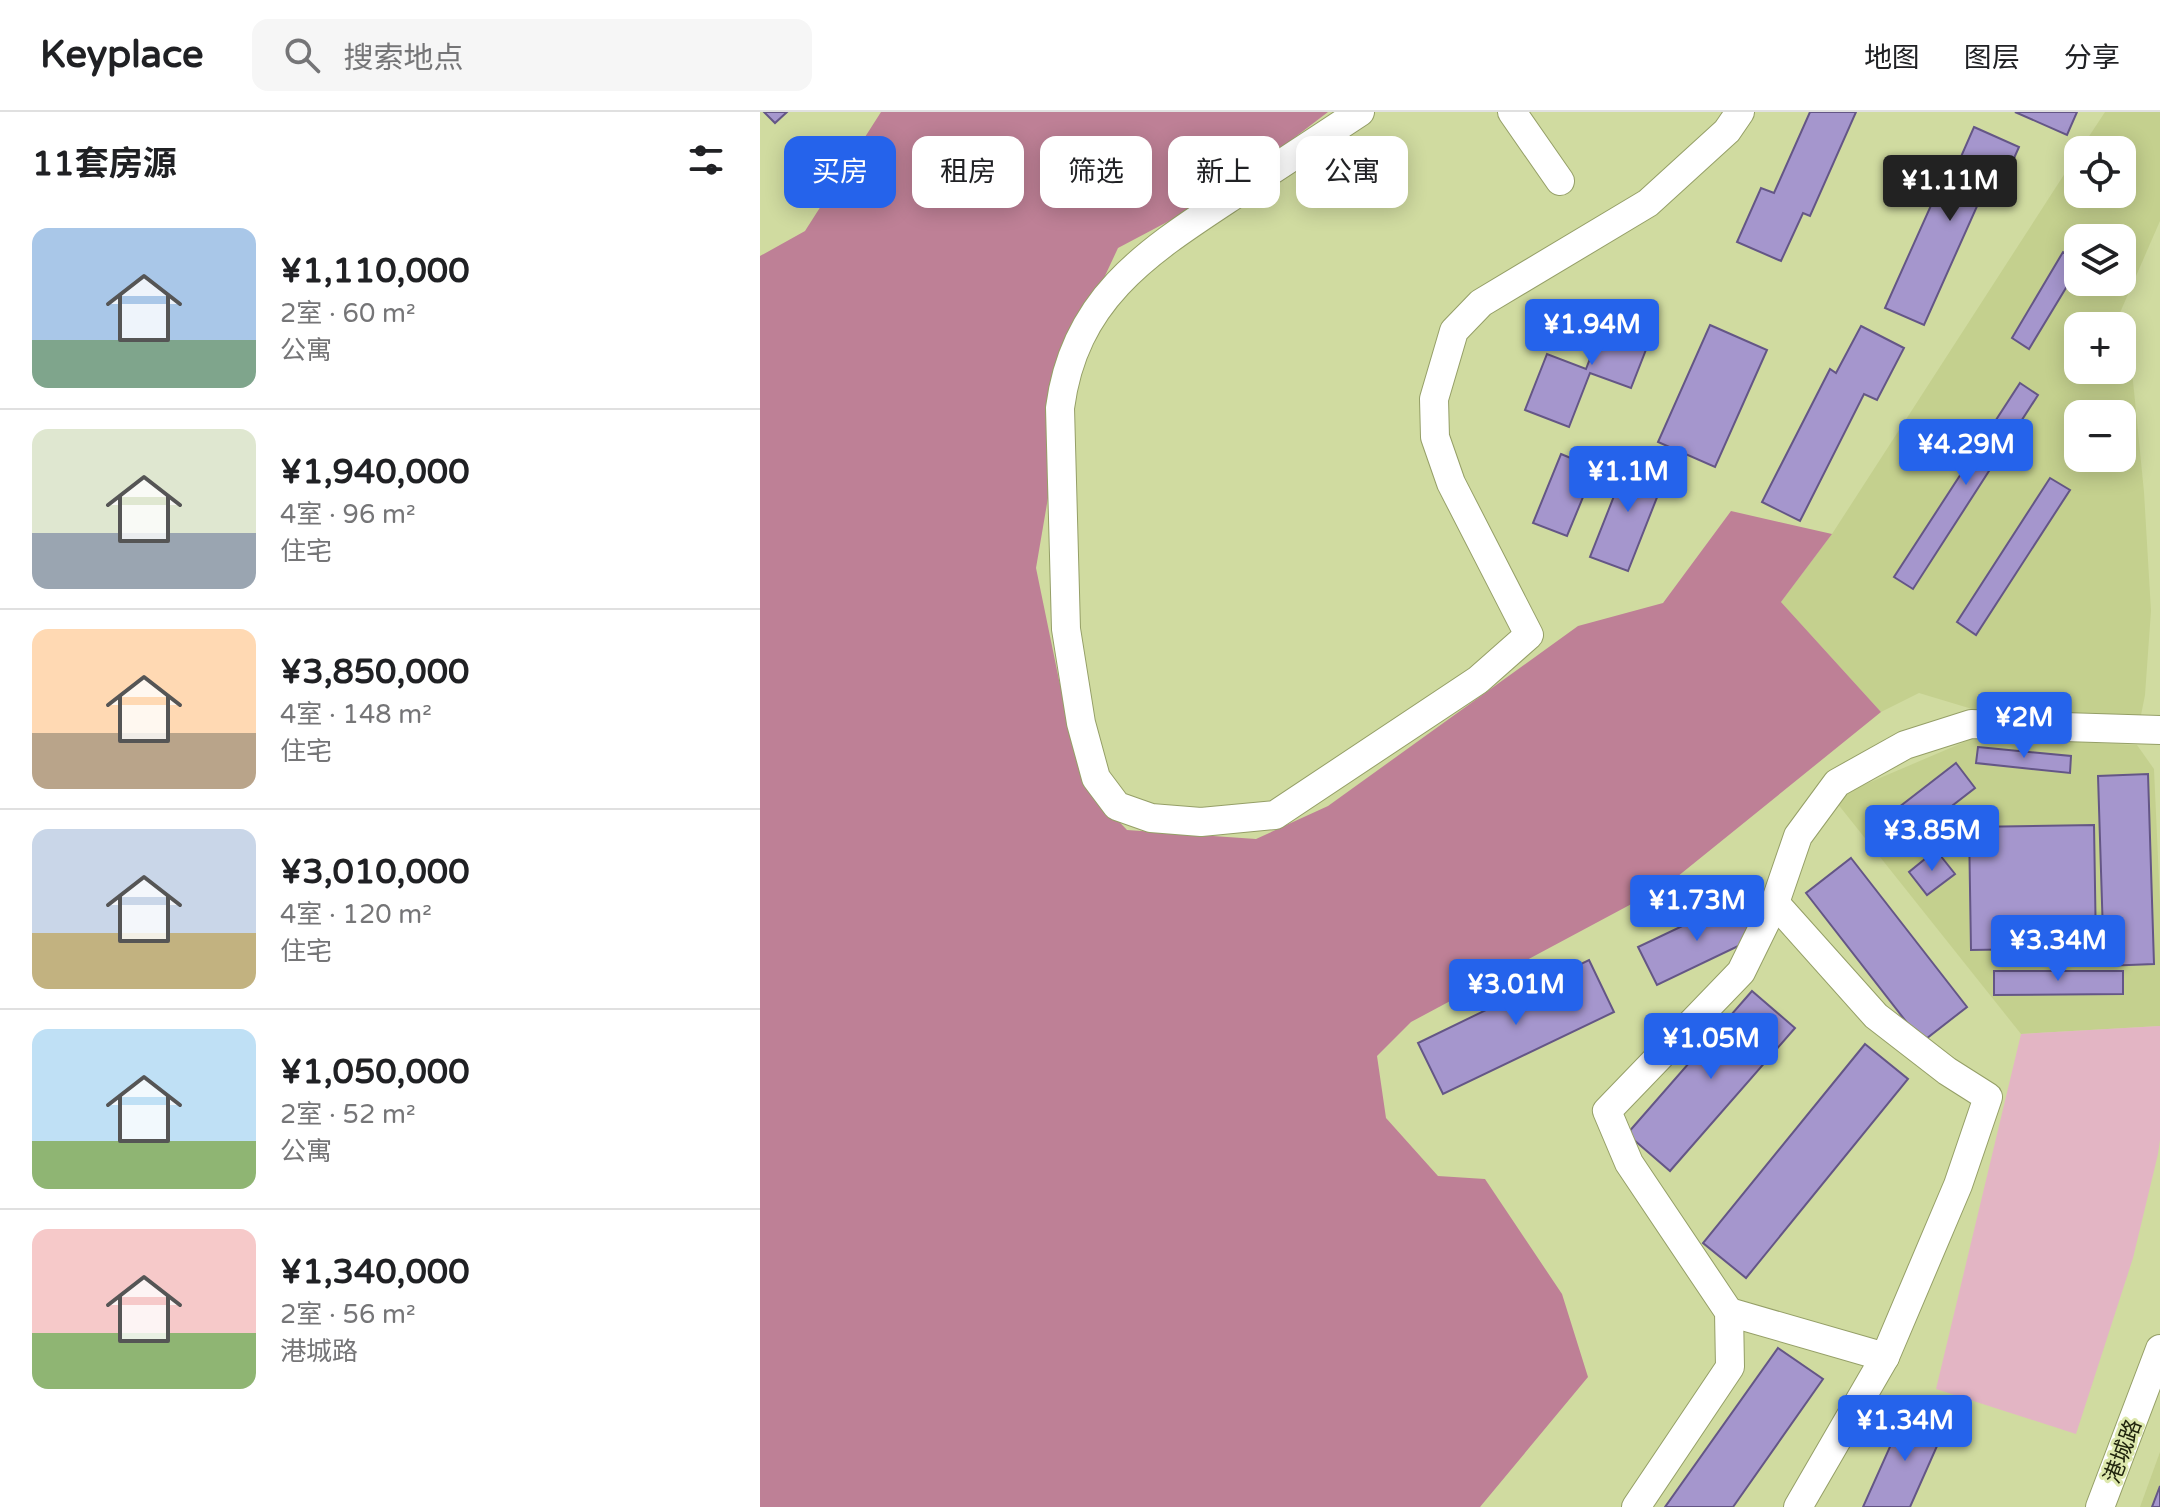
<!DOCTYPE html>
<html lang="zh">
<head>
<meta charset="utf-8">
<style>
	body { margin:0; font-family:"Varela Round","Noto Sans SC",sans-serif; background:#f6f6f6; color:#202124; height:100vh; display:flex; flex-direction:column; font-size:30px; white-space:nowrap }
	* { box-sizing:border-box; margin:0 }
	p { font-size:26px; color:#757577 }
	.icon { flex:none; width:44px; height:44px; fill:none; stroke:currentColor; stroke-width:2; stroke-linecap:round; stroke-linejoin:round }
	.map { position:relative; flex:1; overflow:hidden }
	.sheet { display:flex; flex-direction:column; background:#fff; width:760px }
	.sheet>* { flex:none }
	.top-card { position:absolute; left:24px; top:24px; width:760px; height:72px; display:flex; gap:16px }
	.fabs { position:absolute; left:1304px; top:24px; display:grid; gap:16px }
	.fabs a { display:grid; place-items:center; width:72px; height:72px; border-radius:16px; background:#fff; box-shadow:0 4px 20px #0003; font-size:40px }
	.price { position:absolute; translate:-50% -68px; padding:0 18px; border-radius:8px; background:#2563eb; color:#fff; font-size:26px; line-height:52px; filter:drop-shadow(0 2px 4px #0008) }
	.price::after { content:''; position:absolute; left:50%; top:48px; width:24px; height:18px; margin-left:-12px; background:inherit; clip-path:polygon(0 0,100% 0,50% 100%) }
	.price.selected { background:#222; color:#fff }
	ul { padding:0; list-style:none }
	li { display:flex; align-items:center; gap:24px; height:200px; padding:0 32px }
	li+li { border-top:2px solid #e0e0e0 }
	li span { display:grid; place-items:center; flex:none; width:224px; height:160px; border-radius:16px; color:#555 }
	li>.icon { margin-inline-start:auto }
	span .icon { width:96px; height:96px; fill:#fffc; stroke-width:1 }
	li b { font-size:34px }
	h2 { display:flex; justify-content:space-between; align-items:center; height:96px; padding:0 32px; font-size:34px }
	.chip { padding:0 28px; border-radius:16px; background:#fff; box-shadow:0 4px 20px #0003; font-size:28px; line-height:72px }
	.chip.selected { background:#2563eb; color:#fff }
	header { display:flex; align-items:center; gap:48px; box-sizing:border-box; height:112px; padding:0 40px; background:#fff; border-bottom:2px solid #e0e0e0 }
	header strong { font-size:38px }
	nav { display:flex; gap:44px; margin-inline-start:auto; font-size:28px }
	.search { width:560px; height:72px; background:#f6f6f6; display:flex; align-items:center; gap:20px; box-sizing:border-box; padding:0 28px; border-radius:16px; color:#757577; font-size:30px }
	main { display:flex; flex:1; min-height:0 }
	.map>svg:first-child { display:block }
	.built { fill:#c4d08e; fill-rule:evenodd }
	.green { fill:#e3b5c4 }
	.forest { fill:#be8096 }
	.building { fill:#a596cd; stroke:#645686; stroke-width:2 }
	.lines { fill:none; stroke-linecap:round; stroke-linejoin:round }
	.minor-casing { stroke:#959f67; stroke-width:30 }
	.minor { stroke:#fff; stroke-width:28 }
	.labels { text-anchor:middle; stroke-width:6; stroke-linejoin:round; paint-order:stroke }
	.street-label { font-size:22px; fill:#20240d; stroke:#dde8ad }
</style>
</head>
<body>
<header>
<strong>Keyplace</strong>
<div class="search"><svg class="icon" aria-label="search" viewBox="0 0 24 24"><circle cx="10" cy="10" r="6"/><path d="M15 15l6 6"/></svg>搜索地点</div>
<nav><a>地图</a><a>图层</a><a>分享</a></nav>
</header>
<main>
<section class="sheet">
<h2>11套房源<svg class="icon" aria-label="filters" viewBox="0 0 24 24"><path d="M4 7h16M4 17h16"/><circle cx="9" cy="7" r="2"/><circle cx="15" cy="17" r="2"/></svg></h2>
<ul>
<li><span style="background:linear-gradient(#a9c7e8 70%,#7fa58c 0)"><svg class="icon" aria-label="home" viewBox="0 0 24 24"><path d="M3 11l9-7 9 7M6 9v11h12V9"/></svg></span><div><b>¥1,110,000</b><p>2室 · 60 m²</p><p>公寓</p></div></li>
<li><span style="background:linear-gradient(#dfe7d0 65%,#9aa5b1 0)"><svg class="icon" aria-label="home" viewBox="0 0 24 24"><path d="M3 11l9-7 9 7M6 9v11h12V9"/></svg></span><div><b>¥1,940,000</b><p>4室 · 96 m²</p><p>住宅</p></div></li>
<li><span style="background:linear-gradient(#ffd9b3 65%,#b9a48a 0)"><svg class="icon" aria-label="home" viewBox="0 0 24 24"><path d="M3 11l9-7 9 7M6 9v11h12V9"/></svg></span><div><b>¥3,850,000</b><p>4室 · 148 m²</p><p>住宅</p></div></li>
<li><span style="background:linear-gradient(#c9d6e8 65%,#c2b280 0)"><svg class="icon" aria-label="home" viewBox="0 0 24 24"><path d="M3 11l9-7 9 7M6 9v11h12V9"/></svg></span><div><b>¥3,010,000</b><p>4室 · 120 m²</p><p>住宅</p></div></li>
<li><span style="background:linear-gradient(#bfe0f5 70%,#8fb573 0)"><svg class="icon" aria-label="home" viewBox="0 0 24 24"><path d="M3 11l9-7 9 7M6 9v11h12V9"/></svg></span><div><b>¥1,050,000</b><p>2室 · 52 m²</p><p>公寓</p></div></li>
<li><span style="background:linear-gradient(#f6c9c9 65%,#8fb573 0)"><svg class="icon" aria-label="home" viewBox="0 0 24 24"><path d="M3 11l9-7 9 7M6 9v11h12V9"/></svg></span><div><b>¥1,340,000</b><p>2室 · 56 m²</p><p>港城路</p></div></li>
</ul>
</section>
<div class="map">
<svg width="1400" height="1395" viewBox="0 0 1400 1395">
	<rect width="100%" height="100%" fill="#d0dba0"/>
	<g class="built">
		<path d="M 1345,0 L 1400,0 L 1400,109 L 1359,203 L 1361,214 L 1318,214 L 1318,258 L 1362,258 L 1362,217 L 1373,269 L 1384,380 L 1391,499 L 1385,583 L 1380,608 L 1222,600 L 1159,581 L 1121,600 L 1021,490 L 1072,422 L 1318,41 L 1318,82 L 1362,82 L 1362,38 L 1320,38 ZM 1318,126 L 1362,126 L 1362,170 L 1318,170 ZM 1318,302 L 1362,302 L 1362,346 L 1318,346 Z"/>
		<path d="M 1216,625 L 1377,633 L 1394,657 L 1400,790 L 1400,914 L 1261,922 L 1073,686 Z"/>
		<path d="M 1400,1340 L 1400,1395 L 1380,1395 Z"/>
	</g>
	<path class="green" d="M 1400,914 L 1400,1028 L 1398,1042 L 1373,1146 L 1316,1322 L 1176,1277 L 1261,922 Z"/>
	<path class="forest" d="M 121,0 L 568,0 L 462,81 L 358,136 L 315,228 L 276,456 L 299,568 L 329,678 L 367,718 L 496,727 L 568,694 L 818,514 L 903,491 L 971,399 L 1072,422 L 1021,490 L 1121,600 L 907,773 L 651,910 L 617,944 L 626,1006 L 678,1064 L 725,1067 L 802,1182 L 828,1265 L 720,1395 L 0,1395 L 0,144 L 45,119 Z"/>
	<g class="building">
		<path d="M 4,0 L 27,0 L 15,11 Z"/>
		<path d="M 1050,0 L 1096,0 L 1050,104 L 1043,101 L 1021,149 L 977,130 L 1001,76 L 1014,81 Z"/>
		<path d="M 1255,0 L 1317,0 L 1307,23 Z"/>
		<path d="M 1214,15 L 1259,35 L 1235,89 L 1222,83 L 1164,213 L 1125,196 L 1186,60 L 1193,63 Z"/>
		<path d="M 1303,140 L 1318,149 L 1318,156 L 1269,237 L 1252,226 Z"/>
		<path d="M 850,194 L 896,212 L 871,276 L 830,261 L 809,315 L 765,298 L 787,242 L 826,257 Z"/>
		<path d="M 950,213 L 1007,238 L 955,355 L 898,330 Z"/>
		<path d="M 1101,214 L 1144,236 L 1117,288 L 1104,282 L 1040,409 L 1002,390 L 1070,257 L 1076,261 Z"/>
		<path d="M 1260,271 L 1278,283 L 1153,477 L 1134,465 Z"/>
		<path d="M 801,342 L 835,356 L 807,424 L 773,411 Z"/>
		<path d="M 869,346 L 907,360 L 868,459 L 830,445 Z"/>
		<path d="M 1290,366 L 1310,378 L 1216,523 L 1197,510 Z"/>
		<path d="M 1218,635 L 1311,644 L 1310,661 L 1216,651 Z"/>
		<path d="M 1196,651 L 1215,676 L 1144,731 L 1125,706 Z"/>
		<path d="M 1388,662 L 1394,852 L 1344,854 L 1338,664 Z"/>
		<path d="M 1334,713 L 1336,836 L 1211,838 L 1209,715 Z"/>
		<path d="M 1176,738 L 1195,762 L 1167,783 L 1149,760 Z"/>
		<path d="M 1091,746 L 1207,895 L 1162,930 L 1046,781 Z"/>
		<path d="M 977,788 L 995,826 L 897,873 L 878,835 Z"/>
		<path d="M 829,848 L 854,900 L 683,982 L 658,931 Z"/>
		<path d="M 1234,859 L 1363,859 L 1363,882 L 1234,883 Z"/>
		<path d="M 992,879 L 1035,916 L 910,1059 L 867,1022 Z"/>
		<path d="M 1105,932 L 1148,967 L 986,1166 L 943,1131 Z"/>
		<path d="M 1018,1236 L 1063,1267 L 973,1395 L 905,1395 Z"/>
		<path d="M 1146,1299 L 1185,1316 L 1150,1395 L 1103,1395 Z"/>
		<path d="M 1400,1374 L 1400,1395 L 1392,1395 Z"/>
	</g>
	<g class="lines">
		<defs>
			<g id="minor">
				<path d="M 600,0 C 557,28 514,57 471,85 C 386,141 314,187 300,296 L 306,517 L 321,611 L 336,666 L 357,694 L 391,706 L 441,710 L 515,703 L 718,568 L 769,523 L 691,371 L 675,325 L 674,287 L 694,219 L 721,191 L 888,91 L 967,19 L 980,0"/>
				<path d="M 752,0 L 800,69"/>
				<path d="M 1015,791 L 1116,904 L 1187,959 L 1228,985 L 1198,1073 L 1125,1245 L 1038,1395"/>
				<path d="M 969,1200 L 1125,1245"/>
				<path d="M 876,1395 L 970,1255 L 969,1200 L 869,1051 L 847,999 L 981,860 L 1015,791 L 1038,724 L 1077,671 L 1145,633 L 1211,612 L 1400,618"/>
				<path d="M 1340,1395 L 1400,1237"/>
			</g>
		</defs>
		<use href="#minor" class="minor-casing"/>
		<use href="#minor" class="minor"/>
	</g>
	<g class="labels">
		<g class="street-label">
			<text transform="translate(1362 1339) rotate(-69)" y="8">港城路</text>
		</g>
	</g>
</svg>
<div class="fabs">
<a><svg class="icon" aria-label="locate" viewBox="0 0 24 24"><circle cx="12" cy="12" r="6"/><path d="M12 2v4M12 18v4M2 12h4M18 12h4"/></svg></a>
<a><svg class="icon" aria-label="layers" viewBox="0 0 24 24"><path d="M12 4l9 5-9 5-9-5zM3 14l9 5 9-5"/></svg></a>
<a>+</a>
<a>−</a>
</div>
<b class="price selected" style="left:1190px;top:111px">¥1.11M</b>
<b class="price" style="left:832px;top:255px">¥1.94M</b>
<b class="price" style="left:1206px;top:375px">¥4.29M</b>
<b class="price" style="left:868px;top:402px">¥1.1M</b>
<b class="price" style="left:1264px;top:648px">¥2M</b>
<b class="price" style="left:1172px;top:761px">¥3.85M</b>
<b class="price" style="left:937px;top:831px">¥1.73M</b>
<b class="price" style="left:1298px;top:871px">¥3.34M</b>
<b class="price" style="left:756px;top:915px">¥3.01M</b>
<b class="price" style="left:951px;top:969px">¥1.05M</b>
<b class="price" style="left:1145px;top:1351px">¥1.34M</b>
<div class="top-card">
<a class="chip selected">买房</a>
<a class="chip">租房</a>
<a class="chip">筛选</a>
<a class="chip">新上</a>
<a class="chip">公寓</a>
</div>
</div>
</main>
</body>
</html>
